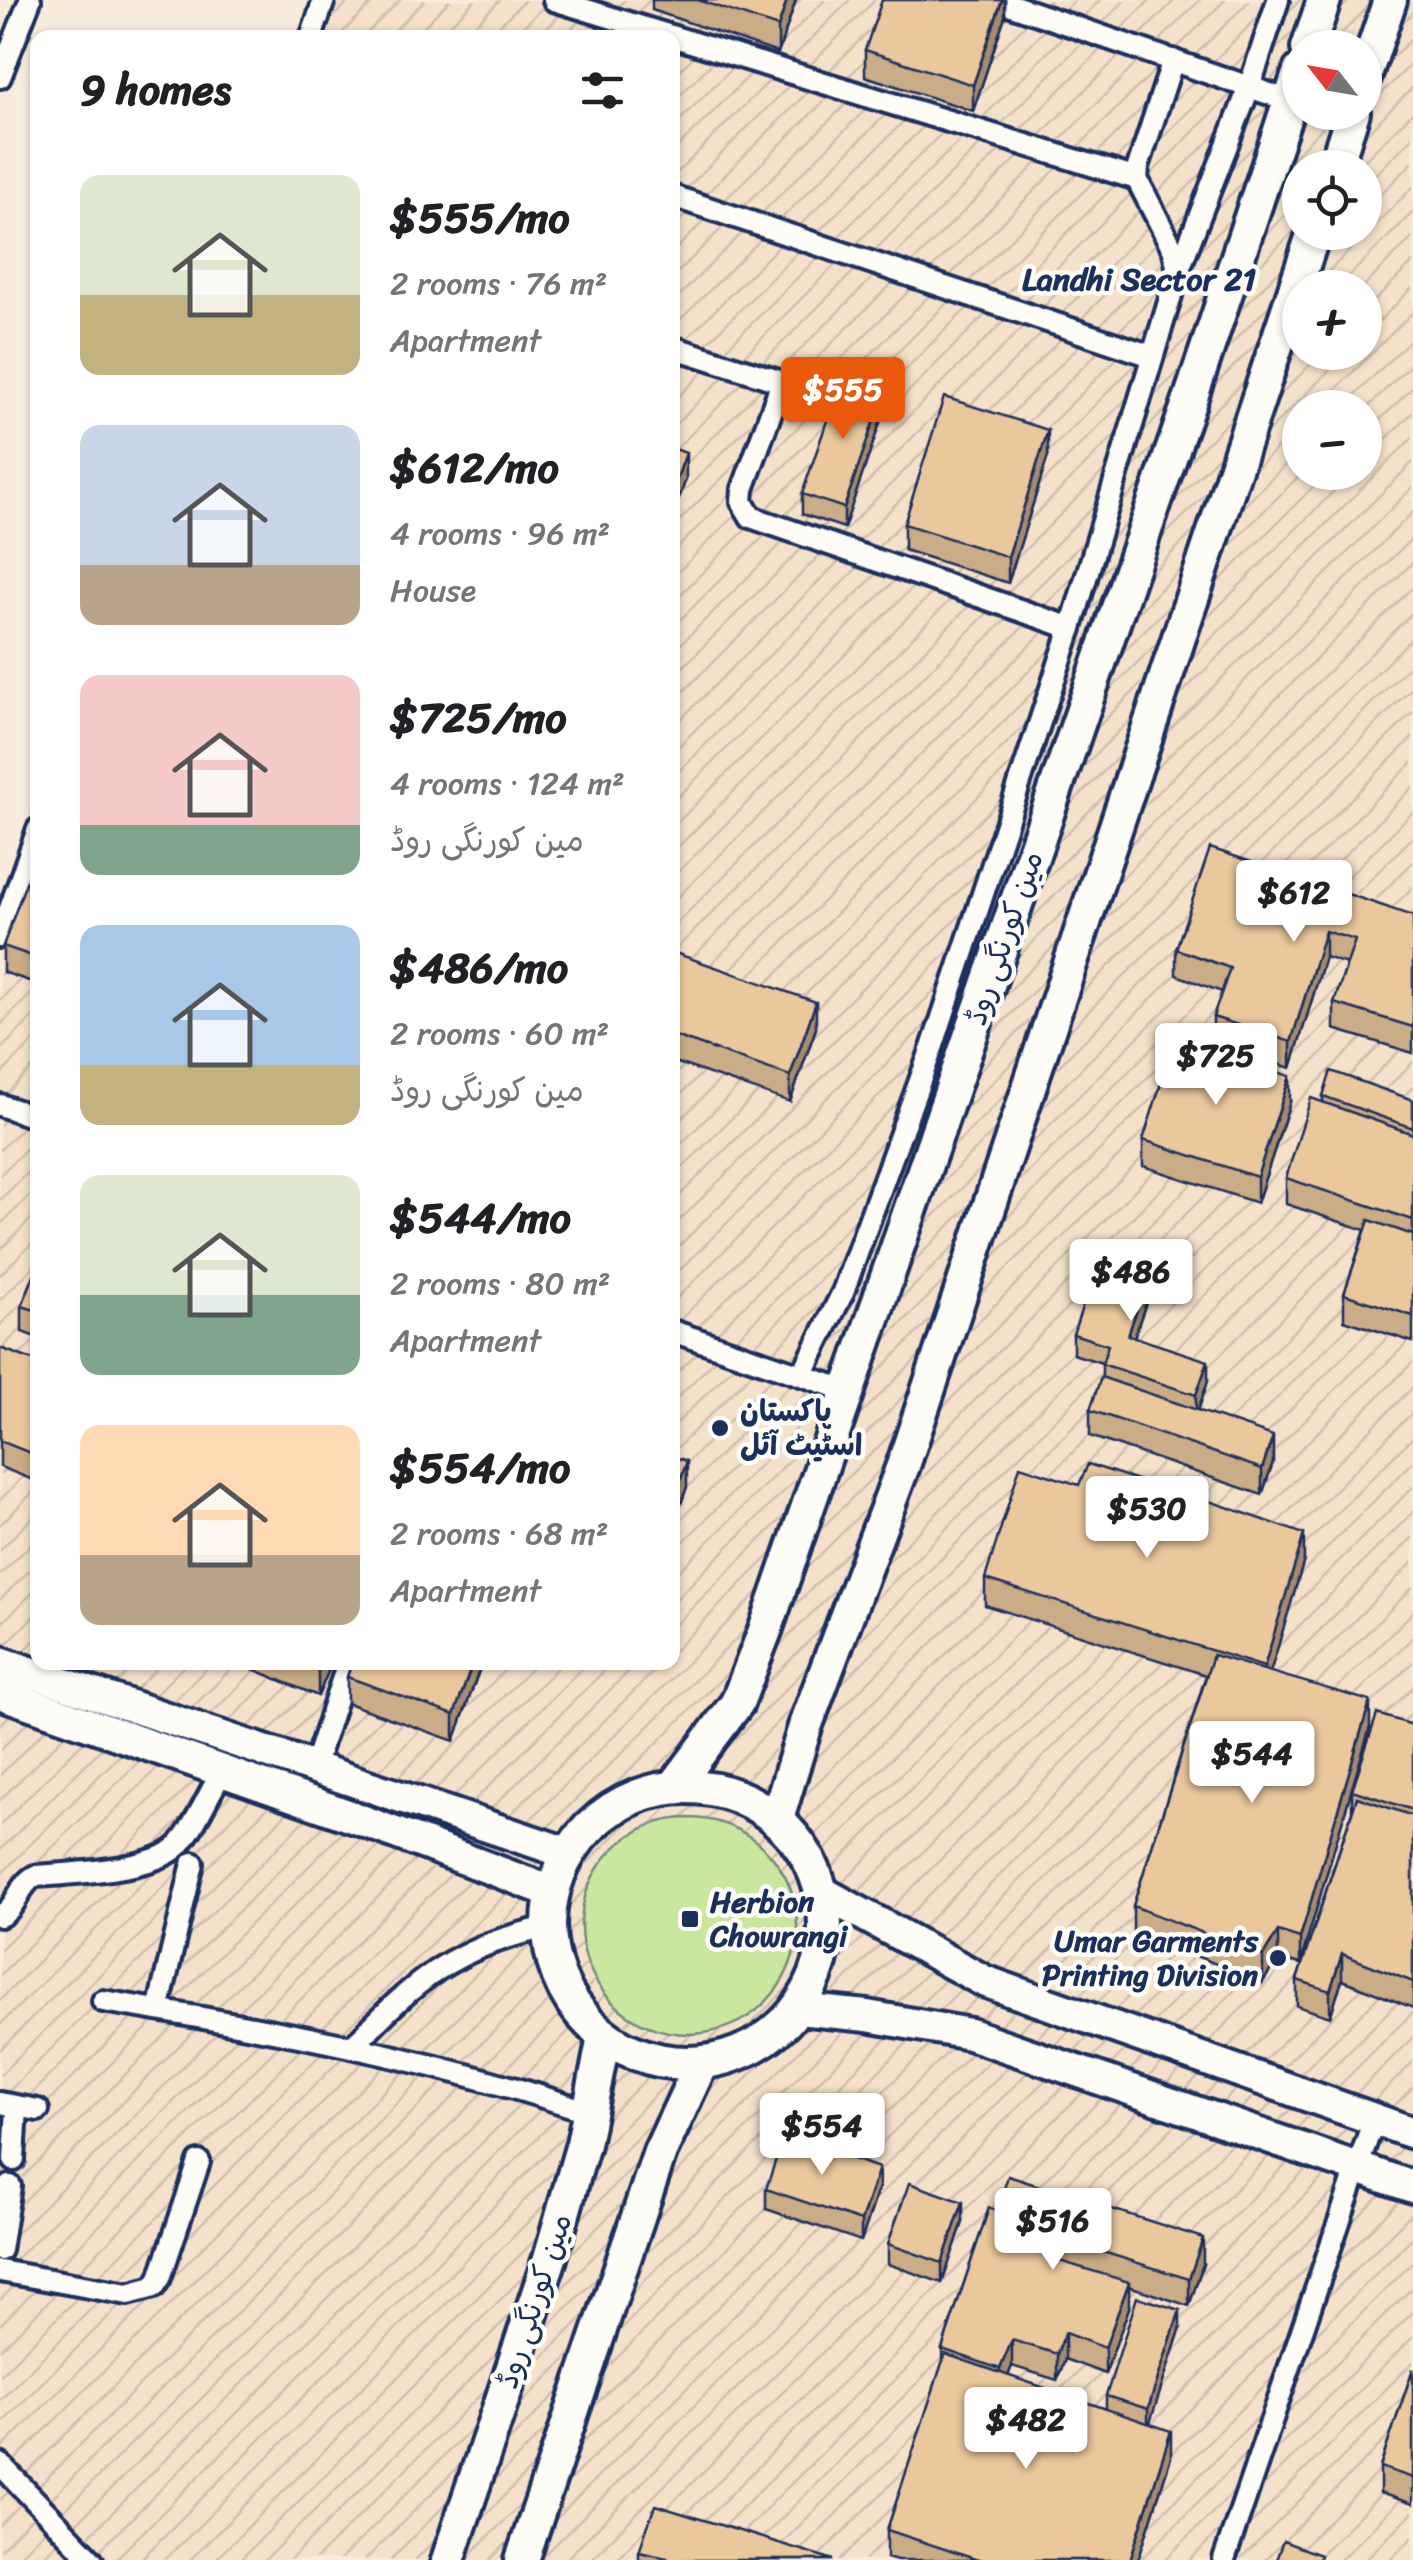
<!DOCTYPE html>
<html lang="en">
<head>
<meta charset="utf-8">
<style>
	body { margin:0; font-family:Sriracha,"Playpen Sans Arabic",sans-serif; background:#f2f2f2; color:#202124; height:100vh; display:flex; flex-direction:column; font-size:38px; white-space:nowrap }
	* { box-sizing:border-box; margin:0 }
	p { font-size:32px; color:#757577 }
	.icon { flex:none; width:55px; height:55px; fill:none; stroke:currentColor; stroke-width:2; stroke-linecap:round; stroke-linejoin:round }
	.map { position:relative; flex:1; overflow:hidden }
	.details { position:absolute; left:30px; top:30px; width:650px; height:1640px; display:flex; flex-direction:column; background:#fff; border-radius:20px; box-shadow:0 2px 8px #0004 }
	.details>* { flex:none }
	.needle { width:65px; rotate:301deg }
	.controls { position:absolute; left:1282px; top:30px; display:grid; gap:20px }
	.controls a { display:grid; place-items:center; width:100px; height:100px; border-radius:50%; background:#fff; box-shadow:0 2px 8px #0004; font-size:50px }
	.price { position:absolute; translate:-50% -85px; padding:0 22px; border-radius:10px; background:#fff; color:#222; font-size:32px; line-height:65px; filter:drop-shadow(0 2px 5px #0008) }
	.price::after { content:''; position:absolute; left:50%; top:60px; width:30px; height:22px; margin-left:-15px; background:inherit; clip-path:polygon(0 0,100% 0,50% 100%) }
	.price.on { background:#ea580c; color:#fff }
	ul { padding:0; list-style:none }
	li { display:flex; align-items:center; gap:30px; height:250px; padding:0 50px }
	li span { display:grid; place-items:center; flex:none; width:280px; height:200px; border-radius:20px; color:#555 }
	li>.icon { margin-inline-start:auto }
	span .icon { width:120px; height:120px; fill:#fffc; stroke-width:1 }
	li b { font-size:42px }
	h2 { display:flex; justify-content:space-between; align-items:center; height:120px; padding:0 50px; font-size:42px }
	.map>svg:first-child { display:block }
	.industrial { fill:url(#industrial-furrows); fill-rule:evenodd }
	.green { fill:#cae79e; stroke:#728b7e; stroke-width:2.5 }
	.lines { fill:none; stroke-linecap:round; stroke-linejoin:round }
	.street-casing { stroke:#1b2f5e; stroke-width:28 }
	.secondary-casing { stroke:#1b2f5e; stroke-width:38 }
	.primary-casing { stroke:#1b2f5e; stroke-width:40 }
	.street { stroke:#fdfcf7; stroke-width:20 }
	.secondary { stroke:#fdfcf7; stroke-width:30 }
	.primary { stroke:#fdfcf7; stroke-width:32 }
	.wall { fill:#caac86; stroke:#1b2f5e; stroke-width:2.5 }
	.shaded-wall { fill:#a48c6d; stroke:#1b2f5e; stroke-width:2.5 }
	.building { fill:#ebc89c; stroke:#1b2f5e; stroke-width:2.5 }
	.poi-dot { fill:#1b2f5e; stroke:#fdfcf7; stroke-width:4 }
	.labels { text-anchor:middle; stroke-width:9; stroke-linejoin:round; paint-order:stroke }
	.street-label { font-size:30px; fill:#1b2f5e; stroke:#fdfcf7 }
	.poi-label { font-size:30px; font-weight:bold; fill:#1b2f5e; stroke:#fdfcf7; text-anchor:start }
	.neighbourhood-label { font-size:32px; font-weight:bold; fill:#1b2f5e; stroke:#fdfcf7 }
</style>
</head>
<body>
<div class="map">
<svg width="1413" height="2560" viewBox="0 0 1413 2560">
	<defs>
		<pattern id="industrial-furrows" width="10" height="10" patternUnits="userSpaceOnUse" patternTransform="scale(2.5)"><rect width="10" height="10" fill="#f4e1c9"/><path d="M-1 1l2-2M0 10L10 0M9 11l2-2" fill="none" stroke="#d1c1af"/></pattern>
	</defs>
	<rect width="100%" height="100%" fill="#f8ecdc"/>
	<filter id="ink" filterUnits="userSpaceOnUse"><feTurbulence type="fractalNoise" baseFrequency=".01" numOctaves="2"/><feDisplacementMap in="SourceGraphic" scale="20" xChannelSelector="R" yChannelSelector="G"/><feConvolveMatrix kernelMatrix="1 2 1 2 8 2 1 2 1" color-interpolation-filters="sRGB"/></filter>
	<g filter="url(#ink)">
		<path class="industrial" d="M 337,0 L 1413,0 L 1413,2560 L 0,2560 L 0,921 L 37,818 L 38,1662 L 672,1662 L 672,38 L 323,37 ZM 1300,48 L 1365,48 L 1365,112 L 1300,112 ZM 1300,168 L 1365,168 L 1365,232 L 1300,232 ZM 1300,288 L 1365,288 L 1365,352 L 1300,352 ZM 1300,408 L 1365,408 L 1365,472 L 1300,472 Z"/>
		<circle class="green" cx="689" cy="1926" r="108"/>
		<g class="lines">
			<defs>
				<g id="street">
					<path d="M 554,0 L 1137,179"/>
					<path d="M 997,0 L 1290,101"/>
					<path d="M 311,38 L 324,0"/>
					<path d="M 1173,60 L 1138,167 L 1137,179 L 1174,251 L 1178,272"/>
					<path d="M 0,77 L 30,0"/>
					<path d="M 672,196 L 1152,356"/>
					<path d="M 672,347 L 782,382 L 743,489 L 742,502 L 751,517 L 1071,628"/>
					<path d="M 0,937 L 38,829"/>
					<path d="M 0,1105 L 38,1118"/>
					<path d="M 672,1331 L 848,1391"/>
					<path d="M 802,1375 L 843,1292 L 933,1045 L 1071,628 L 1178,272 L 1249,88 L 1278,0"/>
					<path d="M 314,1767 L 348,1662"/>
					<path d="M 0,1916 C 18,1907 18,1885 35,1876 C 69,1874 154,1870 178,1846 C 194,1829 209,1793 222,1772"/>
					<path d="M 103,2001 C 268,2028 431,2058 589,2112"/>
					<path d="M 158,2010 L 193,1863"/>
					<path d="M 352,2047 C 418,1978 452,1948 548,1927"/>
					<path d="M 0,2103 L 38,2110"/>
					<path d="M 14,2160 L 17,2107"/>
					<path d="M 0,2250 L 10,2186"/>
					<path d="M 0,2271 L 128,2294 L 154,2287 L 160,2278 L 199,2162"/>
					<path d="M 0,2464 L 92,2560"/>
					<path d="M 1224,2560 L 1374,2119"/>
				</g>
				<g id="secondary">
					<path d="M 0,1662 L 567,1853"/>
					<path d="M 0,1693 L 353,1817 L 552,1892"/>
					<path d="M 822,1892 L 984,1981 L 1413,2133"/>
					<path d="M 798,2009 L 867,2016 L 970,2034 L 1413,2187"/>
				</g>
				<g id="primary">
					<path d="M 1308,48 L 1324,0"/>
					<path d="M 1365,75 L 1390,0"/>
					<path d="M 1335,168 L 1353,112"/>
					<path d="M 674,1787 L 737,1703 L 766,1628 L 1192,394 L 1300,71"/>
					<circle cx="687" cy="1925" r="138"/>
					<path d="M 777,1819 L 805,1727 L 904,1463 L 1314,232"/>
					<path d="M 448,2560 L 550,2258 L 583,2144 L 604,2037"/>
					<path d="M 522,2560 L 660,2152 L 701,2064"/>
				</g>
			</defs>
			<use href="#street" class="street-casing"/>
			<use href="#secondary" class="secondary-casing"/>
			<use href="#primary" class="primary-casing"/>
			<use href="#street" class="street"/>
			<use href="#secondary" class="secondary"/>
			<use href="#primary" class="primary"/>
		</g>
		<g class="wall">
			<path d="M 652,0 L 796,0 L 778,53 L 652,10 Z"/>
			<path d="M 1005,0 L 1005,16 L 973,111 L 865,76 L 865,50 Z"/>
			<path d="M 884,411 L 844,528 L 802,514 L 802,494 Z"/>
			<path d="M 1048,456 L 1008,583 L 904,550 L 904,524 Z"/>
			<path d="M 38,864 L 38,984 L 3,972 L 3,946 Z"/>
			<path d="M 1413,916 L 1413,1053 L 1334,1029 L 1334,1003 L 1347,964 L 1325,957 L 1291,1068 L 1213,1044 L 1213,1017 L 1222,992 L 1176,975 L 1176,949 Z"/>
			<path d="M 672,952 L 816,1028 L 790,1102 L 672,1061 Z"/>
			<path d="M 1323,1096 L 1413,1100 L 1413,1342 L 1344,1320 L 1344,1294 L 1365,1230 L 1286,1204 L 1286,1178 L 1323,1102 Z"/>
			<path d="M 1290,1102 L 1257,1203 L 1143,1166 L 1143,1140 Z"/>
			<path d="M 38,1265 L 38,1338 L 22,1332 L 22,1306 Z"/>
			<path d="M 1153,1282 L 1134,1337 L 1208,1381 L 1198,1411 L 1273,1462 L 1262,1495 L 1090,1436 L 1090,1410 L 1102,1378 L 1102,1363 L 1073,1354 L 1073,1334 Z"/>
			<path d="M 0,1348 L 38,1362 L 38,1482 L 0,1467 Z"/>
			<path d="M 1159,1512 L 1304,1560 L 1270,1672 L 1370,1727 L 1300,1964 L 1278,1958 L 1263,1982 L 1133,1932 L 1133,1906 L 1206,1675 L 985,1605 L 985,1579 Z"/>
			<path d="M 236,1662 L 332,1662 L 318,1696 Z"/>
			<path d="M 352,1662 L 482,1662 L 454,1741 L 347,1703 L 347,1677 Z"/>
			<path d="M 1413,1725 L 1413,2008 L 1342,1980 L 1330,2017 L 1297,2006 L 1297,1980 L 1352,1811 L 1352,1790 Z"/>
			<path d="M 879,2187 L 861,2241 L 766,2209 L 766,2189 Z"/>
			<path d="M 989,2208 L 1203,2264 L 1189,2306 L 1129,2286 L 1129,2308 L 1105,2374 L 1065,2359 L 1057,2380 L 1012,2366 L 1008,2376 L 1106,2409 L 1106,2396 L 1180,2330 L 1149,2423 L 1171,2457 L 1138,2560 L 897,2560 L 887,2557 L 887,2530 L 942,2364 L 942,2349 Z"/>
			<path d="M 963,2222 L 942,2283 L 888,2264 L 888,2244 Z"/>
			<path d="M 1413,2369 L 1413,2504 L 1380,2493 L 1380,2467 Z"/>
			<path d="M 639,2551 L 834,2560 L 639,2560 Z"/>
		</g>
		<g class="shaded-wall">
			<path d="M 787,0 L 796,0 L 778,53 L 778,27 Z"/>
			<path d="M 1002,0 L 1005,0 L 1005,16 L 973,111 L 973,85 Z"/>
			<path d="M 884,391 L 884,411 L 844,528 L 844,508 Z"/>
			<path d="M 1048,430 L 1048,456 L 1008,583 L 1008,557 Z"/>
			<path d="M 686,453 L 686,479 L 672,518 L 672,492 Z"/>
			<path d="M 1325,931 L 1325,957 L 1291,1068 L 1291,1042 Z"/>
			<path d="M 816,1002 L 816,1028 L 790,1102 L 790,1076 Z"/>
			<path d="M 1290,1076 L 1290,1102 L 1257,1203 L 1257,1177 Z"/>
			<path d="M 1153,1262 L 1153,1282 L 1128,1355 L 1128,1335 Z"/>
			<path d="M 1208,1361 L 1208,1381 L 1196,1415 L 1196,1395 Z"/>
			<path d="M 1273,1436 L 1273,1462 L 1262,1495 L 1262,1469 Z"/>
			<path d="M 687,1461 L 687,1487 L 672,1530 L 672,1504 Z"/>
			<path d="M 1159,1487 L 1159,1513 L 1154,1510 Z"/>
			<path d="M 1304,1534 L 1304,1560 L 1264,1693 L 1264,1667 Z"/>
			<path d="M 322,1662 L 332,1662 L 318,1696 L 318,1670 Z"/>
			<path d="M 473,1662 L 482,1662 L 454,1741 L 454,1715 Z"/>
			<path d="M 1370,1701 L 1370,1727 L 1300,1964 L 1300,1938 Z"/>
			<path d="M 1278,1931 L 1278,1958 L 1263,1982 L 1263,1956 Z"/>
			<path d="M 1342,1954 L 1342,1980 L 1330,2017 L 1330,1991 Z"/>
			<path d="M 879,2168 L 879,2187 L 861,2241 L 861,2221 Z"/>
			<path d="M 963,2202 L 963,2222 L 942,2283 L 942,2263 Z"/>
			<path d="M 1052,2236 L 1052,2262 L 1046,2257 Z"/>
			<path d="M 1203,2238 L 1203,2264 L 1189,2306 L 1189,2279 Z"/>
			<path d="M 1129,2282 L 1129,2308 L 1105,2374 L 1105,2348 Z"/>
			<path d="M 1180,2310 L 1180,2330 L 1148,2429 L 1148,2409 Z"/>
			<path d="M 1065,2333 L 1065,2359 L 1057,2380 L 1057,2354 Z"/>
			<path d="M 1012,2340 L 1012,2366 L 1000,2395 L 1000,2369 Z"/>
			<path d="M 1171,2431 L 1171,2457 L 1138,2560 L 1130,2560 Z"/>
		</g>
		<g class="building">
			<path d="M 698,0 L 787,0 L 778,27 Z"/>
			<path d="M 882,0 L 1002,0 L 973,85 L 865,50 Z"/>
			<path d="M 842,377 L 884,391 L 844,508 L 802,494 Z"/>
			<path d="M 944,397 L 1048,430 L 1008,557 L 904,524 Z"/>
			<path d="M 672,448 L 686,453 L 672,492 Z"/>
			<path d="M 1210,848 L 1413,916 L 1413,1027 L 1334,1003 L 1355,940 L 1325,931 L 1291,1042 L 1213,1017 L 1230,968 L 1176,949 Z"/>
			<path d="M 33,863 L 38,864 L 38,958 L 3,946 Z"/>
			<path d="M 672,952 L 816,1002 L 790,1076 L 672,1035 Z"/>
			<path d="M 1175,1039 L 1290,1076 L 1257,1177 L 1143,1140 Z"/>
			<path d="M 1331,1071 L 1413,1100 L 1413,1128 L 1323,1096 Z"/>
			<path d="M 1311,1098 L 1413,1134 L 1413,1220 L 1286,1178 Z"/>
			<path d="M 1369,1220 L 1413,1235 L 1413,1316 L 1344,1294 Z"/>
			<path d="M 1103,1245 L 1153,1262 L 1128,1335 L 1208,1361 L 1196,1395 L 1102,1364 L 1108,1345 L 1073,1334 Z"/>
			<path d="M 38,1265 L 38,1311 L 22,1306 Z"/>
			<path d="M 0,1348 L 38,1362 L 38,1456 L 0,1441 Z"/>
			<path d="M 1101,1377 L 1273,1436 L 1262,1469 L 1090,1410 Z"/>
			<path d="M 672,1456 L 687,1461 L 672,1504 Z"/>
			<path d="M 1088,1464 L 1159,1487 L 1154,1510 L 1191,1523 L 1201,1498 L 1304,1534 L 1264,1667 L 985,1579 L 1020,1466 L 1079,1485 Z"/>
			<path d="M 1213,1655 L 1370,1701 L 1300,1938 L 1278,1931 L 1263,1956 L 1133,1906 Z"/>
			<path d="M 300,1662 L 322,1662 L 318,1670 Z"/>
			<path d="M 352,1662 L 473,1662 L 454,1715 L 347,1677 Z"/>
			<path d="M 1377,1714 L 1413,1725 L 1413,1810 L 1352,1790 Z"/>
			<path d="M 1357,1797 L 1413,1816 L 1413,1982 L 1342,1954 L 1330,1991 L 1297,1980 Z"/>
			<path d="M 784,2135 L 879,2168 L 861,2221 L 766,2189 Z"/>
			<path d="M 1008,2176 L 1203,2238 L 1189,2279 L 1052,2236 L 1046,2257 L 1129,2282 L 1105,2348 L 1065,2333 L 1057,2354 L 1012,2340 L 1000,2369 L 942,2349 L 989,2208 L 997,2211 Z"/>
			<path d="M 909,2183 L 963,2202 L 942,2263 L 888,2244 Z"/>
			<path d="M 1137,2297 L 1180,2310 L 1148,2409 L 1106,2396 Z"/>
			<path d="M 945,2354 L 1171,2431 L 1130,2560 L 978,2560 L 887,2530 Z"/>
			<path d="M 1413,2369 L 1413,2478 L 1380,2467 Z"/>
			<path d="M 655,2505 L 834,2560 L 666,2560 L 667,2557 L 639,2551 Z"/>
			<path d="M 1283,2541 L 1320,2555 L 1319,2560 L 1276,2560 Z"/>
		</g>
	</g>
	<g class="poi-dot">
		<circle cx="720" cy="1428" r="10"/>
		<rect x="680" y="1909" width="20" height="20" rx="5"/>
		<circle cx="1278" cy="1958" r="10"/>
	</g>
	<g class="labels">
		<g class="street-label">
			<text transform="translate(1004 938) rotate(-71)" y="10">مین کورنگی روڈ</text>
			<text transform="translate(534 2301) rotate(-72)" y="10">مین کورنگی روڈ</text>
		</g>
		<g class="poi-label">
			<text x="740" y="1421">پاکستان<tspan x="740" dy="34">اسٹیٹ آئل</tspan></text>
			<text x="710" y="1912">Herbion<tspan x="710" dy="34">Chowrangi</tspan></text>
			<text x="1258" y="1951" text-anchor="end">Umar Garments<tspan x="1258" dy="34">Printing Division</tspan></text>
		</g>
		<g class="neighbourhood-label">
			<text x="1139" y="290">Landhi Sector 21</text>
		</g>
	</g>
</svg>
<div class="controls">
<a><svg class="needle" viewBox="-14 -14 28 28"><path d="M0-13l5 13h-10z" fill="#e53935"/><path d="M0 13l5-13h-10z" fill="#757577"/></svg></a>
<a><svg class="icon" aria-label="locate" viewBox="0 0 24 24"><circle cx="12" cy="12" r="6"/><path d="M12 2v4M12 18v4M2 12h4M18 12h4"/></svg></a>
<a>+</a>
<a>−</a>
</div>
<b class="price on" style="left:843px;top:442px">$555</b>
<b class="price" style="left:1294px;top:945px">$612</b>
<b class="price" style="left:1216px;top:1108px">$725</b>
<b class="price" style="left:1131px;top:1324px">$486</b>
<b class="price" style="left:1147px;top:1561px">$530</b>
<b class="price" style="left:1252px;top:1806px">$544</b>
<b class="price" style="left:822px;top:2178px">$554</b>
<b class="price" style="left:1053px;top:2273px">$516</b>
<b class="price" style="left:1026px;top:2472px">$482</b>
<section class="details">
<h2>9 homes<svg class="icon" aria-label="filters" viewBox="0 0 24 24"><path d="M4 7h16M4 17h16"/><circle cx="9" cy="7" r="2"/><circle cx="15" cy="17" r="2"/></svg></h2>
<ul>
<li><span style="background:linear-gradient(#dfe7d0 60%,#c2b280 0)"><svg class="icon" aria-label="home" viewBox="0 0 24 24"><path d="M3 11l9-7 9 7M6 9v11h12V9"/></svg></span><div><b>$555/mo</b><p>2 rooms · 76 m²</p><p>Apartment</p></div></li>
<li><span style="background:linear-gradient(#c9d6e8 70%,#b9a48a 0)"><svg class="icon" aria-label="home" viewBox="0 0 24 24"><path d="M3 11l9-7 9 7M6 9v11h12V9"/></svg></span><div><b>$612/mo</b><p>4 rooms · 96 m²</p><p>House</p></div></li>
<li><span style="background:linear-gradient(#f6c9c9 75%,#7fa58c 0)"><svg class="icon" aria-label="home" viewBox="0 0 24 24"><path d="M3 11l9-7 9 7M6 9v11h12V9"/></svg></span><div><b>$725/mo</b><p>4 rooms · 124 m²</p><p>مین کورنگی روڈ</p></div></li>
<li><span style="background:linear-gradient(#a9c7e8 70%,#c2b280 0)"><svg class="icon" aria-label="home" viewBox="0 0 24 24"><path d="M3 11l9-7 9 7M6 9v11h12V9"/></svg></span><div><b>$486/mo</b><p>2 rooms · 60 m²</p><p>مین کورنگی روڈ</p></div></li>
<li><span style="background:linear-gradient(#dfe7d0 60%,#7fa58c 0)"><svg class="icon" aria-label="home" viewBox="0 0 24 24"><path d="M3 11l9-7 9 7M6 9v11h12V9"/></svg></span><div><b>$544/mo</b><p>2 rooms · 80 m²</p><p>Apartment</p></div></li>
<li><span style="background:linear-gradient(#ffd9b3 65%,#b9a48a 0)"><svg class="icon" aria-label="home" viewBox="0 0 24 24"><path d="M3 11l9-7 9 7M6 9v11h12V9"/></svg></span><div><b>$554/mo</b><p>2 rooms · 68 m²</p><p>Apartment</p></div></li>
</ul>
</section>
</div>
</body>
</html>
